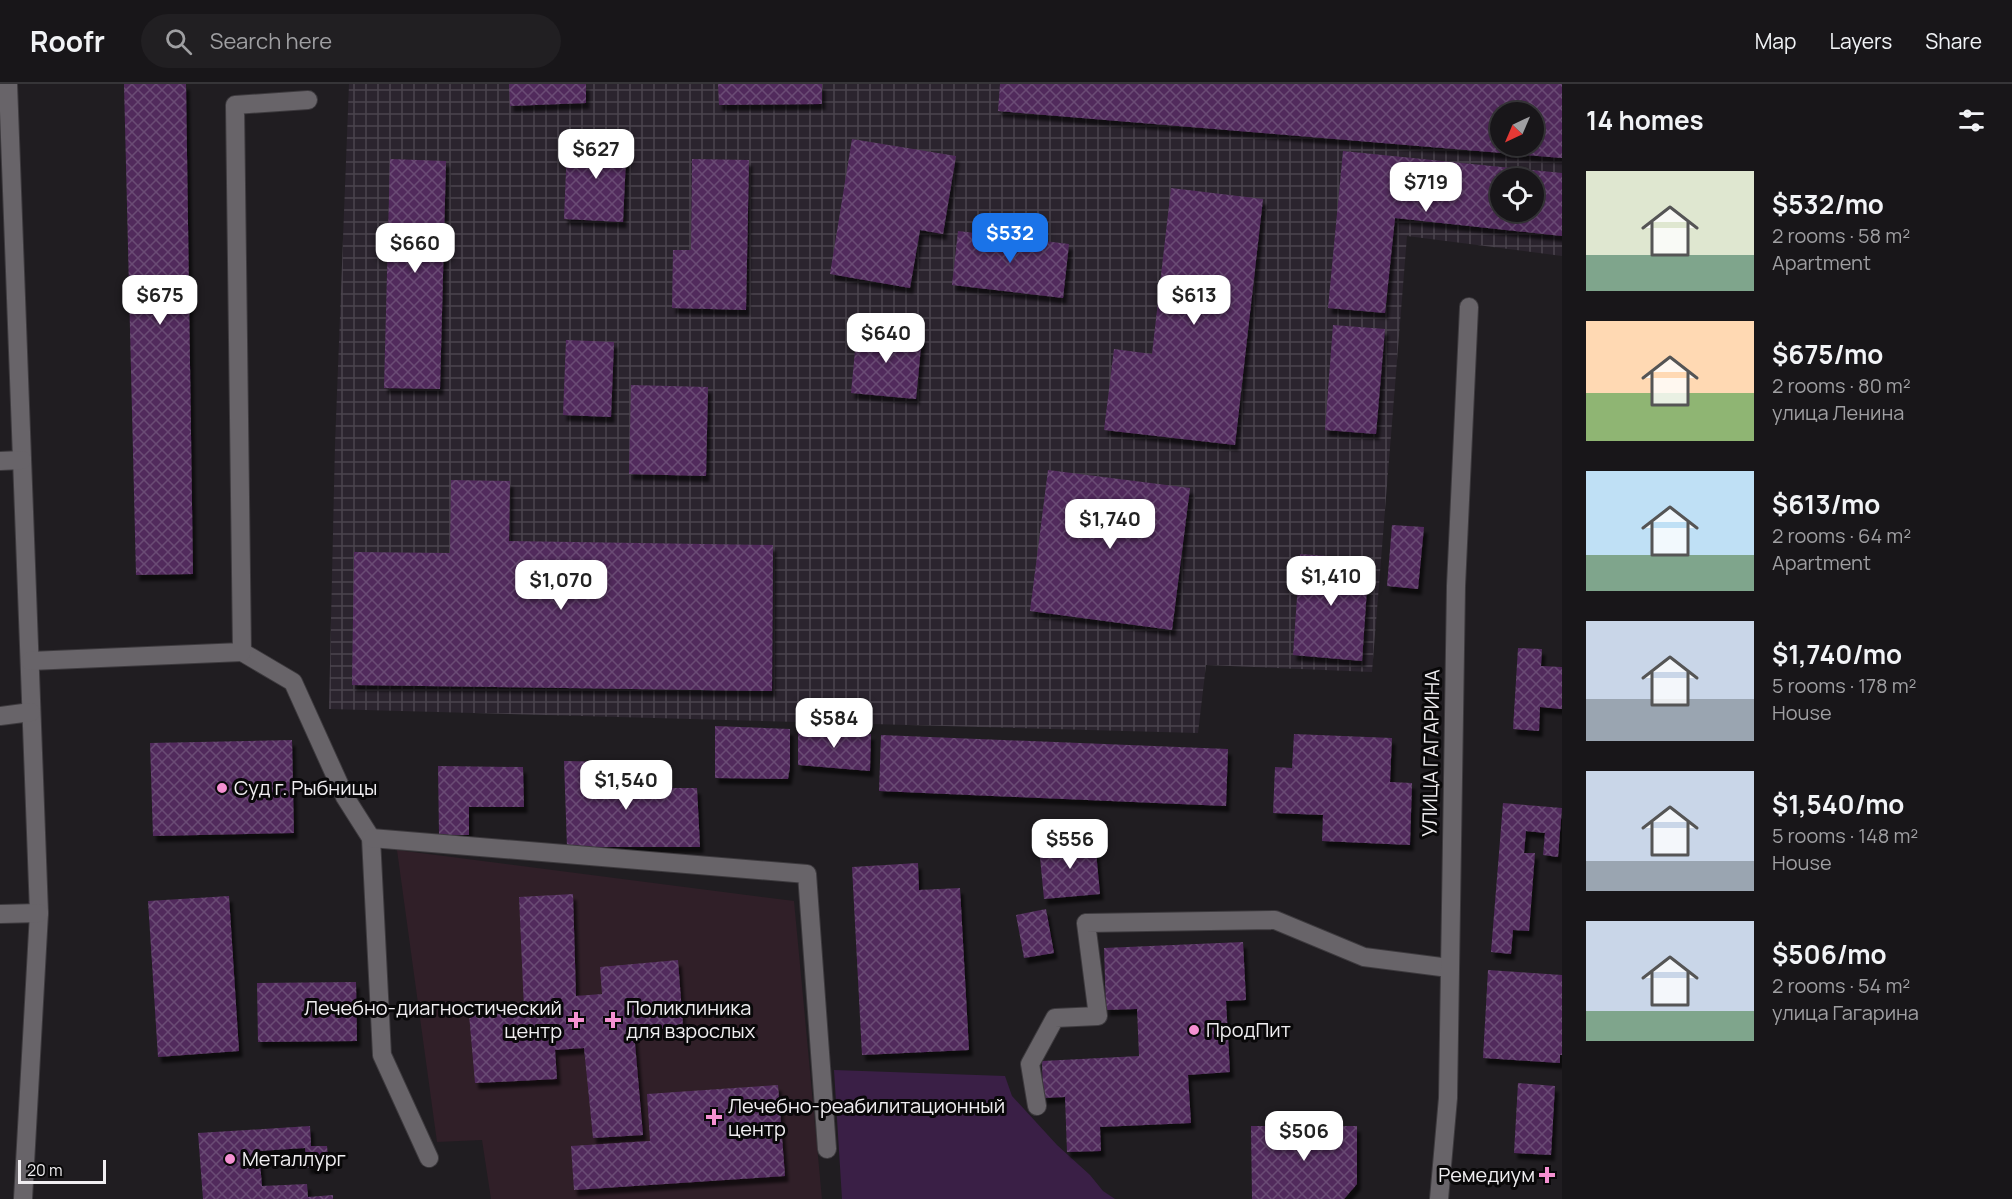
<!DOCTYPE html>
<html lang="en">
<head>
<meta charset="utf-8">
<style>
	body { margin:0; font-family:Manrope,sans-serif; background:#211f22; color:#f1f3f6; height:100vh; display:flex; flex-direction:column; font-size:22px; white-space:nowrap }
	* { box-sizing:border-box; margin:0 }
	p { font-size:20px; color:#9f9fa2 }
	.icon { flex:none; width:33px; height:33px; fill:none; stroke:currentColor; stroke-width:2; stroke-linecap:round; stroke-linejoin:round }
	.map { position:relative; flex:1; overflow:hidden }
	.panel { display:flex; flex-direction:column; background:#181619; width:450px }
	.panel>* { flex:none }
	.needle { width:39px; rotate:224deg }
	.tools { position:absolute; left:1490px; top:18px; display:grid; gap:12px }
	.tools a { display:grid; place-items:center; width:54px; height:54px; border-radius:50%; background:#181619; box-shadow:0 6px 24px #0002,0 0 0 2px #363538; font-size:30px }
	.scale { position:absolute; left:18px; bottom:15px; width:88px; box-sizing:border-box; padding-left:6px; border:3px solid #f0eef1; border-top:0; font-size:16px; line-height:21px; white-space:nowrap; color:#f0eef1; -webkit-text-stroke:4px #090809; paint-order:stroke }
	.price { position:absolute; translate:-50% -51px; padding:0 14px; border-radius:12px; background:#fff; color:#222; font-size:20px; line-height:39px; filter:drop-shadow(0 2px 3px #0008) }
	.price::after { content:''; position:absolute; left:50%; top:36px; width:18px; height:14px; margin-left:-9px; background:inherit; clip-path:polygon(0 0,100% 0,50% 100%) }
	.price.current { background:#1a73e8; color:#fff }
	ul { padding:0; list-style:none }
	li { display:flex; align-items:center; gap:18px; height:150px; padding:0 24px }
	li span { display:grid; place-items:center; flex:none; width:168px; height:120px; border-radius:0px; color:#555 }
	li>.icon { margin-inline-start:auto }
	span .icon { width:72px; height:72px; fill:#fffc; stroke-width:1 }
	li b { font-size:26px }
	h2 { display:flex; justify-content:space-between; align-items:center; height:72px; padding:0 24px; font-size:26px }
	header { display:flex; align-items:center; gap:36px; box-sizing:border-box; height:84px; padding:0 30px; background:#181619; border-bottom:2px solid #363538 }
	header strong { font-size:28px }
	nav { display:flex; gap:33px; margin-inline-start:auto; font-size:21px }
	.search { width:420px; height:54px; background:#211f22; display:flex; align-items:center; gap:15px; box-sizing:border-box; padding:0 21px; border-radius:33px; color:#9f9fa2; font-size:22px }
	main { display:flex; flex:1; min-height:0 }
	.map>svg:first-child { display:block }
	.industrial { fill:url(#industrial-grid); fill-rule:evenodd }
	.medical { fill:#301f28 }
	.green { fill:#3a1f46 }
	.building { fill:url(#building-cross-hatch); fill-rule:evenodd; filter:url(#shadow) }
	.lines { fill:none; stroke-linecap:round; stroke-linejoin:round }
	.minor-casing { stroke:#3d3a3e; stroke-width:20 }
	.minor { stroke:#686469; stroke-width:18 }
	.poi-dot { fill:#f591d2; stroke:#090809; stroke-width:2 }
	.labels { text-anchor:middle; stroke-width:6; stroke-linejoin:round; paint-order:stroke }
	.street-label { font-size:20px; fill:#f0eef1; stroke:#090809 }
	.poi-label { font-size:20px; fill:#f0eef1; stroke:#090809; text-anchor:start }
</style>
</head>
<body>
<header>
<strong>Roofr</strong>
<div class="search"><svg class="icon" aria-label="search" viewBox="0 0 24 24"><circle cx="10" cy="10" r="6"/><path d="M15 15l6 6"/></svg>Search here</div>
<nav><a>Map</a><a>Layers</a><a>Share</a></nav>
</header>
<main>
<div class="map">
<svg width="1562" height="1115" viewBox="0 0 1562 1115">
	<defs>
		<pattern id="industrial-grid" width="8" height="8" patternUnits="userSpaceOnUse" patternTransform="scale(1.5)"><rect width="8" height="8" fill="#2b242e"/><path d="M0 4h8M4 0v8" fill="none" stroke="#4a444d"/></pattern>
		<pattern id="building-cross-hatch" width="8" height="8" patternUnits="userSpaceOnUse" patternTransform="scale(1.5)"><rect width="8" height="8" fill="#512c5c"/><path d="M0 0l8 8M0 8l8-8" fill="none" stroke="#6a4b74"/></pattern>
		<filter id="shadow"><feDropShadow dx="3.5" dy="6" stdDeviation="1.5" flood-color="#0009"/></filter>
	</defs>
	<rect width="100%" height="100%" fill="#201d21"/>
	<path class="industrial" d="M 349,0 L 1562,0 L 1562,172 L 1407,152 L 1372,588 L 1206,581 L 1198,649 L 329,625 L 335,361 ZM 1500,28 L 1533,28 L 1533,62 L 1500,62 ZM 1500,94 L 1533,94 L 1533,128 L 1500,128 Z"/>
	<path class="medical" d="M 397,766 L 794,817 L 822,1115 L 491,1115 L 482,1056 L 437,1058 Z"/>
	<path class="green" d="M 834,986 L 1005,992 L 1012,1012 L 1057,1061 L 1090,1091 L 1103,1107 L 1115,1115 L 842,1115 Z"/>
	<g class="building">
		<path d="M 124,0 L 186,0 L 193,490 L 136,491 Z"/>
		<path d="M 509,0 L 586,0 L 586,19 L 510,22 Z"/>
		<path d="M 718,0 L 822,0 L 822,20 L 719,21 Z"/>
		<path d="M 1000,0 L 1562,0 L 1562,74 L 998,27 ZM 1500,28 L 1533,28 L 1533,62 L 1500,62 Z"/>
		<path d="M 590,52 L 627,53 L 623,138 L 564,135 L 567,62 L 589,63 Z"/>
		<path d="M 852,55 L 956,72 L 943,150 L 920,146 L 910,204 L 830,190 Z"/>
		<path d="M 1343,67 L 1562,89 L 1562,152 L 1395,134 L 1385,229 L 1328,224 ZM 1500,94 L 1533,94 L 1533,128 L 1500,128 Z"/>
		<path d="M 390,75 L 446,77 L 440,305 L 384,304 Z"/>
		<path d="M 692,75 L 749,76 L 746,226 L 672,224 L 673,166 L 691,166 Z"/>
		<path d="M 1171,104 L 1263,115 L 1235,361 L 1104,346 L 1114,265 L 1152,270 Z"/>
		<path d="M 958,147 L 1069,160 L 1063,214 L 952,201 Z"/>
		<path d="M 1333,241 L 1385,245 L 1376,350 L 1325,346 Z"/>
		<path d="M 857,246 L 922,252 L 916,315 L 851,309 Z"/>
		<path d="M 566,256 L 614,258 L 611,333 L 563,331 Z"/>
		<path d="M 631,301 L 708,303 L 706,392 L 629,390 Z"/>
		<path d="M 1048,386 L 1190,404 L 1172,546 L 1030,527 Z"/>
		<path d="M 451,396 L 510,397 L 509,457 L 773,461 L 772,607 L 352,601 L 354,468 L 450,469 Z"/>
		<path d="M 1392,441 L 1424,443 L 1418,505 L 1387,502 Z"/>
		<path d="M 1300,470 L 1369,475 L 1362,577 L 1293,571 Z"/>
		<path d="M 1518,564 L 1542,565 L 1541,582 L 1562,583 L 1562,625 L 1540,623 L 1539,647 L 1513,645 Z"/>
		<path d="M 715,642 L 790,645 L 790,683 L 788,695 L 715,694 Z"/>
		<path d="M 798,644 L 871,650 L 870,687 L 798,681 Z"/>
		<path d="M 1294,650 L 1392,654 L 1390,698 L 1412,699 L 1410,761 L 1322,757 L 1323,731 L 1273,729 L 1275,683 L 1292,684 Z"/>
		<path d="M 881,651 L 1228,665 L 1226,722 L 879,707 Z"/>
		<path d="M 292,656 L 294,749 L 153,752 L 150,659 Z"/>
		<path d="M 564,677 L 618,678 L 618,704 L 697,704 L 700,763 L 567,763 Z"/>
		<path d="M 438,682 L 523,683 L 524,723 L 469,723 L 469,751 L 439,751 Z"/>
		<path d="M 1503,719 L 1562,724 L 1558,773 L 1543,771 L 1545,749 L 1526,747 L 1524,769 L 1535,769 L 1529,847 L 1513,846 L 1511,870 L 1491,868 Z"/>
		<path d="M 1095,757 L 1100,810 L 1044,815 L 1039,763 Z"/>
		<path d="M 918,779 L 919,806 L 960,804 L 969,966 L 862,971 L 852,783 Z"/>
		<path d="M 573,810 L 576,912 L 602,910 L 600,883 L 678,876 L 683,942 L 634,948 L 643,1051 L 593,1054 L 584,964 L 555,966 L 557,995 L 475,999 L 469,930 L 524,925 L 519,813 Z"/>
		<path d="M 229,812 L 239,967 L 158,973 L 148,817 Z"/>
		<path d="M 1046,825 L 1054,869 L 1024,874 L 1016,831 Z"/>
		<path d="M 1243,858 L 1246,916 L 1226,917 L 1230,988 L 1188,991 L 1191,1039 L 1100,1043 L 1101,1067 L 1067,1068 L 1065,1013 L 1043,1014 L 1042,977 L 1139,972 L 1137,925 L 1106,926 L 1104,864 Z"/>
		<path d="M 1488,886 L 1562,891 L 1562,971 L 1560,971 L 1560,979 L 1483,974 Z"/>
		<path d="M 356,898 L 357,957 L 258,958 L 257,899 Z"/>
		<path d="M 1518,999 L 1555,1002 L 1551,1071 L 1514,1069 Z"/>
		<path d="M 778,1001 L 785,1092 L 574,1106 L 571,1062 L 650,1057 L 647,1010 Z"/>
		<path d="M 310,1042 L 311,1062 L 327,1062 L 329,1083 L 307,1084 L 305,1064 L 259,1067 L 262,1102 L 307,1100 L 308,1113 L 333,1111 L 333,1115 L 203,1115 L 198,1049 Z"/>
		<path d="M 1251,1042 L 1357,1042 L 1357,1100 L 1344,1115 L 1252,1115 Z"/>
	</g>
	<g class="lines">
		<defs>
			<g id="minor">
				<path d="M 8,0 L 39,829 L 23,1115"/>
				<path d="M 0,377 L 22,376"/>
				<path d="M 242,568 L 293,598 L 345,713 L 371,754 L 382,971 L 429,1074"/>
				<path d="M 30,577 L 242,568 L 235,21 L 308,16"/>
				<path d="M 0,632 L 31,628"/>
				<path d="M 371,754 L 807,790 L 827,1065"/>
				<path d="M 0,830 L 39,829"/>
				<path d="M 1037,1022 L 1030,980 L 1055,934 L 1098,932 L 1086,839 L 1275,836 L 1364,873 L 1449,884"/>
				<path d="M 1439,1115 L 1448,1014 L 1456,502 L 1469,223"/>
			</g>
		</defs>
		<use href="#minor" class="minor-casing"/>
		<use href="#minor" class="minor"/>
	</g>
	<g class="poi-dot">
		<circle cx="222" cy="704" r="6"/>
		<path d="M573 927h6v6h6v6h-6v6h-6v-6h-6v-6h6z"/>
		<path d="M610 927h6v6h6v6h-6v6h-6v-6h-6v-6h6z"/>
		<circle cx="1194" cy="946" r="6"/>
		<path d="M711 1024h6v6h6v6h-6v6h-6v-6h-6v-6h6z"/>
		<circle cx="230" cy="1075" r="6"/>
		<path d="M1544 1082h6v6h6v6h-6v6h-6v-6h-6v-6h6z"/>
	</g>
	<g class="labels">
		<g class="street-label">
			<text transform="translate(1431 669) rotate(-89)" y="7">УЛИЦА ГАГАРИНА</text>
		</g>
		<g class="poi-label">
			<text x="234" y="711">Суд г. Рыбницы</text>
			<text x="562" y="931" text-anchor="end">Лечебно-диагностический<tspan x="562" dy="23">центр</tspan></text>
			<text x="626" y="931">Поликлиника<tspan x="626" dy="23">для взрослых</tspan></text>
			<text x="1206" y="953">ПродПит</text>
			<text x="728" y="1029">Лечебно-реабилитационный<tspan x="728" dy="23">центр</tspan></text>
			<text x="242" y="1082">Металлург</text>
			<text x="1535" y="1098" text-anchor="end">Ремедиум</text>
		</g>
	</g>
</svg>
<div class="tools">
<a><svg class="needle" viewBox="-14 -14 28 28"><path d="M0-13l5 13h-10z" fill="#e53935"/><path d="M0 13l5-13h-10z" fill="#9f9fa2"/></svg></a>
<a><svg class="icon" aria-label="locate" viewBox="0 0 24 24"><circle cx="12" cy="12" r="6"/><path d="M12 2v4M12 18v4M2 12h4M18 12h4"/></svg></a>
</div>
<div class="scale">20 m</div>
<b class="price" style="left:596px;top:96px">$627</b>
<b class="price" style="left:1426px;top:129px">$719</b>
<b class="price current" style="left:1010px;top:180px">$532</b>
<b class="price" style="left:415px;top:190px">$660</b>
<b class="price" style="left:160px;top:242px">$675</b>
<b class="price" style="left:1194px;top:242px">$613</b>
<b class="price" style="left:886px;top:280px">$640</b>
<b class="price" style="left:1110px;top:466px">$1,740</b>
<b class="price" style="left:1331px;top:523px">$1,410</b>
<b class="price" style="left:561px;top:527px">$1,070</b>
<b class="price" style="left:834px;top:665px">$584</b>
<b class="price" style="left:626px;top:727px">$1,540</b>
<b class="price" style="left:1070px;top:786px">$556</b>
<b class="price" style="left:1304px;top:1078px">$506</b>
</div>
<section class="panel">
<h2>14 homes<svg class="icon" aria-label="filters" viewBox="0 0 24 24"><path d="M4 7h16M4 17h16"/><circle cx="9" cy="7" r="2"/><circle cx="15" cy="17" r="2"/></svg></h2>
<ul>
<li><span style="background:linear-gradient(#dfe7d0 70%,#7fa58c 0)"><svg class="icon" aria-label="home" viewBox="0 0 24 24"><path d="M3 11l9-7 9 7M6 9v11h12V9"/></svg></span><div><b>$532/mo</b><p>2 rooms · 58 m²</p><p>Apartment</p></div></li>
<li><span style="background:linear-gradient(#ffd9b3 60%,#8fb573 0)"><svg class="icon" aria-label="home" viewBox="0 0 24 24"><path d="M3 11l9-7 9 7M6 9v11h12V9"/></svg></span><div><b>$675/mo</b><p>2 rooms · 80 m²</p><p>улица Ленина</p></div></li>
<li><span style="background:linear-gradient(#bfe0f5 70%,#7fa58c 0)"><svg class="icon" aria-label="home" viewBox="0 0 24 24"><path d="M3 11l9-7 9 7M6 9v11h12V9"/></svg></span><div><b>$613/mo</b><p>2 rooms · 64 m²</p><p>Apartment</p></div></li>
<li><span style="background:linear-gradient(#c9d6e8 65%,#9aa5b1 0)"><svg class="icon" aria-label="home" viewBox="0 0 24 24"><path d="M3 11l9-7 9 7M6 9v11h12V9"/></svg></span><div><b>$1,740/mo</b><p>5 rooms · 178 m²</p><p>House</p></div></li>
<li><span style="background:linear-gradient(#c9d6e8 75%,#9aa5b1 0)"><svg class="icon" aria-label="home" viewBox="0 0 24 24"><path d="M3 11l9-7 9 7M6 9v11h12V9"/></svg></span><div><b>$1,540/mo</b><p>5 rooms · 148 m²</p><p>House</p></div></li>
<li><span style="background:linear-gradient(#c9d6e8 75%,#7fa58c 0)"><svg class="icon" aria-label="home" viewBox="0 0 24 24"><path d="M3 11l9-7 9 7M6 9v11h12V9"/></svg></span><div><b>$506/mo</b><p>2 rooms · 54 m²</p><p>улица Гагарина</p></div></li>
</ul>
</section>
</main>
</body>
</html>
